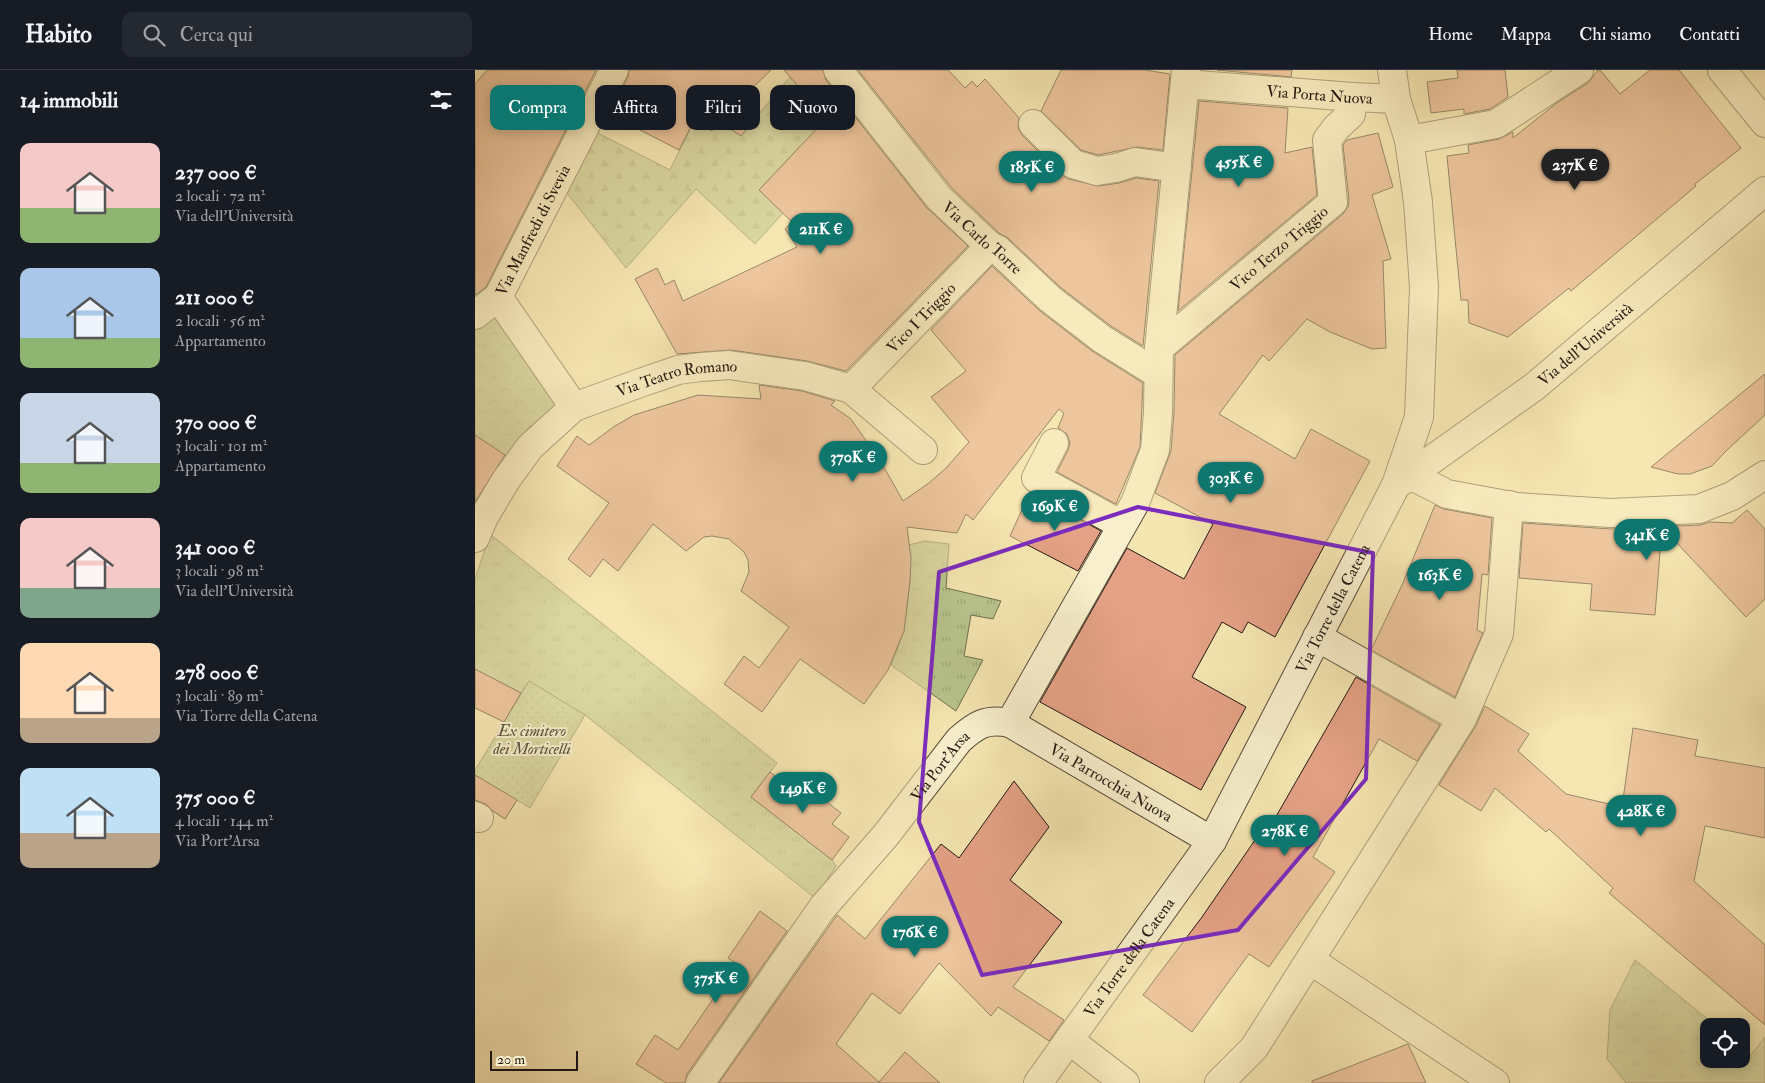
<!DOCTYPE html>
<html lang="it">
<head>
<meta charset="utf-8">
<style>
	body { margin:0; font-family:"IM FELL Double Pica",serif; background:#242831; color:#f1f3f6; height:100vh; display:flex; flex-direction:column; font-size:19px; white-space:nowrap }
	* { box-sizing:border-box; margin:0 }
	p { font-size:16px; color:#9ea1a6 }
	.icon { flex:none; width:28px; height:28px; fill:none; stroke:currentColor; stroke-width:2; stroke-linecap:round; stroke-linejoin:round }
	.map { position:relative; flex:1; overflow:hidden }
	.side { display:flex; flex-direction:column; background:#171b24; width:475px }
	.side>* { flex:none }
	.hud { position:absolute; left:15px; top:15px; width:475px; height:45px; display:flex; gap:10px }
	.tools { position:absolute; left:1225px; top:948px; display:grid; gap:10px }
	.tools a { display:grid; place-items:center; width:50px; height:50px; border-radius:10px; background:#171b24; box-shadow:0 2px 12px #0003; font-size:25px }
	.scale { position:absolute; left:15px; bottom:12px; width:88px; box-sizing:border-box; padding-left:5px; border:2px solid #251812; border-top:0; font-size:14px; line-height:18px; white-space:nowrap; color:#251812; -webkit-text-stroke:4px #f8efcc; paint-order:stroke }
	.price { position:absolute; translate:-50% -42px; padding:0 11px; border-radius:18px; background:#0f766e; color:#fff; font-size:16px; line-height:32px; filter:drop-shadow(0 1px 2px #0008) }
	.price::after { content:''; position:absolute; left:50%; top:30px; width:15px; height:11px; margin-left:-8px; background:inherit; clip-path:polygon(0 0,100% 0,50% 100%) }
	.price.current { background:#222; color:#fff }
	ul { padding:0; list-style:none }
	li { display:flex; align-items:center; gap:15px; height:125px; padding:0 20px }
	li span { display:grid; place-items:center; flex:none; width:140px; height:100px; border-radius:10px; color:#555 }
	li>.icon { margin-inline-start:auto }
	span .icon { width:60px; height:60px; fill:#fffc; stroke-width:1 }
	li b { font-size:21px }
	h2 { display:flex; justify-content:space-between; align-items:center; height:60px; padding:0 20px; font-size:21px }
	.tag { padding:0 18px; border-radius:10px; background:#171b24; box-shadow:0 2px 12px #0003; font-size:18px; line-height:45px }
	.tag.current { background:#0f766e; color:#fff }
	header { display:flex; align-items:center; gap:30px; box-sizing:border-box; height:70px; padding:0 25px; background:#171b24; border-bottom:1px solid #363941 }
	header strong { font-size:24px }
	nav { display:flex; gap:28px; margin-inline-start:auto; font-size:18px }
	.search { width:350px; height:45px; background:#242831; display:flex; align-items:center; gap:12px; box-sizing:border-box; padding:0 18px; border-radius:10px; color:#9ea1a6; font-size:19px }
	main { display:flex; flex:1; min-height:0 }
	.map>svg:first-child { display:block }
	.grass { fill:url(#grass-tufts); stroke:#6f6f50 }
	.forest { fill:url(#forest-firs); stroke:#6f6f50 }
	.park { fill:url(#park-crowns); stroke:#6f6f50 }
	.garden { fill:url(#garden-dots); stroke:#6f6f50 }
	.building { fill:#e4a185; stroke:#251812 }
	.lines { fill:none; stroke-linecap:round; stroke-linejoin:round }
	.minor-casing { stroke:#594c3a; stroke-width:30 }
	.minor { stroke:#f8efcc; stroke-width:28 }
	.marked { fill:none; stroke:#7b2cbf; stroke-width:4; stroke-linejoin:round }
	.labels { text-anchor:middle; stroke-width:4; stroke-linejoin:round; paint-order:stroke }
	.street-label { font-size:16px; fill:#251812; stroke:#f8efcc }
	.park-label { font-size:16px; font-style:italic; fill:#59553d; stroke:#f8efcc }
</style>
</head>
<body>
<header>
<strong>Habito</strong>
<div class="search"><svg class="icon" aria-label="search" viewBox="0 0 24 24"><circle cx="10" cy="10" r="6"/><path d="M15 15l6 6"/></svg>Cerca qui</div>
<nav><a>Home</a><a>Mappa</a><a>Chi siamo</a><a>Contatti</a></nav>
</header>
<main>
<section class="side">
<h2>14 immobili<svg class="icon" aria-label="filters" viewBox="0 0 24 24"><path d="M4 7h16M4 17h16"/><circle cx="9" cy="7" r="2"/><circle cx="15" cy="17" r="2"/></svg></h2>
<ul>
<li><span style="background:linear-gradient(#f6c9c9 65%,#8fb573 0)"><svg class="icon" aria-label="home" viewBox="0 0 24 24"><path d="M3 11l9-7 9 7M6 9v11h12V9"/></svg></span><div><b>237 000 €</b><p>2 locali · 72 m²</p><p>Via dell'Università</p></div></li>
<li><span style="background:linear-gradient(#a9c7e8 70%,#8fb573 0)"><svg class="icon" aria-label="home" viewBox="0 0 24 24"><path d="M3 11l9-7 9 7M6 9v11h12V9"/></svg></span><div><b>211 000 €</b><p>2 locali · 56 m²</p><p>Appartamento</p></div></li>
<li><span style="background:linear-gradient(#c9d6e8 70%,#8fb573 0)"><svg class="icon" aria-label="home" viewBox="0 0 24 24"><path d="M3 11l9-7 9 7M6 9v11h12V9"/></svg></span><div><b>370 000 €</b><p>3 locali · 101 m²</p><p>Appartamento</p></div></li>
<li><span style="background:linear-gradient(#f6c9c9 70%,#7fa58c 0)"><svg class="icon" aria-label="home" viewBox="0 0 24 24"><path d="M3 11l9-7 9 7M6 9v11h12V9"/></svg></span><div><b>341 000 €</b><p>3 locali · 98 m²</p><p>Via dell'Università</p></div></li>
<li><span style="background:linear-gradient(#ffd9b3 75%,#b9a48a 0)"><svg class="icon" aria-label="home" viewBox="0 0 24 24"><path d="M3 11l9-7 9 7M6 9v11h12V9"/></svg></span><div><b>278 000 €</b><p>3 locali · 89 m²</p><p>Via Torre della Catena</p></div></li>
<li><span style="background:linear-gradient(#bfe0f5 65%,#b9a48a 0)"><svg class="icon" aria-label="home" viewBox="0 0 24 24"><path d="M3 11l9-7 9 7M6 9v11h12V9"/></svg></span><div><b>375 000 €</b><p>4 locali · 144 m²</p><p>Via Port'Arsa</p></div></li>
</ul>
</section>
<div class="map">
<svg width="1290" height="1013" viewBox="0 0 1290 1013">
	<defs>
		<pattern id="grass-tufts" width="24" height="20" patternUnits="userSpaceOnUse" patternTransform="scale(1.25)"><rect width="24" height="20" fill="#b9c68e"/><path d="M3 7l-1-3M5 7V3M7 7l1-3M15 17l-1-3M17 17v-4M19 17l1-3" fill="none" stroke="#9fa979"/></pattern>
		<pattern id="forest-firs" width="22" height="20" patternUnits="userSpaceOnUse" patternTransform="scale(1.25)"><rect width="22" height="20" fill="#b9c68e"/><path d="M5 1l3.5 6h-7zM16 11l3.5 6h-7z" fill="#9fa979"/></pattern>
		<pattern id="park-crowns" width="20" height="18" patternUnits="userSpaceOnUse" patternTransform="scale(1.25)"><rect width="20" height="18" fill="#b9c68e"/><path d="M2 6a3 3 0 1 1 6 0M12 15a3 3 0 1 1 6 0" fill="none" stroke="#9fa979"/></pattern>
		<pattern id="garden-dots" width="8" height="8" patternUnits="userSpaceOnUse" patternTransform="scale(1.25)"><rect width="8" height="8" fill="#b9c68e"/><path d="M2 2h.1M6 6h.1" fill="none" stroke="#9fa979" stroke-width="1.8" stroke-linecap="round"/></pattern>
	</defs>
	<rect width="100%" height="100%" fill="#f5e6b1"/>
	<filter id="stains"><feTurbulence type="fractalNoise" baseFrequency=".004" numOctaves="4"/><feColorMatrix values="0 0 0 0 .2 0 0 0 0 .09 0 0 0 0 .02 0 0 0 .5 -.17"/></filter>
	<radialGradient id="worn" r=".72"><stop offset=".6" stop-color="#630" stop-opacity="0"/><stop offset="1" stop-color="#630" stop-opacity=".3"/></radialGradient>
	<g class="grass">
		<path d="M 15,464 L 302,693 L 276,727 L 357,790 L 361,796 L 340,828 L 110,645 L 54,611 L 46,623 L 0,599 L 0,509 Z"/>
		<path d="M 450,471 L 474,474 L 471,518 L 526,531 L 518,549 L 496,545 L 489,586 L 508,590 L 481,641 L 416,595 L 429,561 L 435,511 L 434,475 Z"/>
		<path d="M 1160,890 L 1241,956 L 1234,956 L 1234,989 L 1266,989 L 1266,977 L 1276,985 L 1290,967 L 1290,1013 L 1151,1013 L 1132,989 L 1135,940 Z"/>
	</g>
	<path class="forest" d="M 353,0 L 370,27 L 353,42 L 375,70 L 329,72 L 284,120 L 308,143 L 280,174 L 221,119 L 151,198 L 92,123 L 119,61 L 195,100 L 219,51 L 237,61 L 242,50 L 284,44 L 315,7 L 329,22 Z"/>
	<path class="park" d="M 18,240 L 85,331 L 81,342 L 54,357 L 31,386 L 0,365 L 0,256 Z"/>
	<path class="garden" d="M 54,611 L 110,645 L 55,738 L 42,730 L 30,749 L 0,730 L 0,724 L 8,710 L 0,705 L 0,700 Z"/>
	<g class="building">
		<path d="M 12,0 L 121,0 L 11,217 L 0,225 L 0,14 Z"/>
		<path d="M 154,0 L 296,0 L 268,27 L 284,44 L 266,66 L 242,50 L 237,61 L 219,51 L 204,80 L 134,44 L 153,7 Z"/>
		<path d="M 309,0 L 348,0 L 351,10 L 452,138 L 493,176 L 371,301 L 332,291 L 256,280 L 202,284 L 160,209 L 182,198 L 190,215 L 199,210 L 208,231 L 322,177 L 310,159 L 317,152 L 284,120 L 351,49 Z"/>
		<path d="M 383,0 L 473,0 L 490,18 L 497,11 L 502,17 L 510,9 L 544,48 L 543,58 L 547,65 L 587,105 L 593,109 L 624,116 L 644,113 L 661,108 L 684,111 L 668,276 L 636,256 L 585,217 L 533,168 L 524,163 L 476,117 Z"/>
		<path d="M 586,0 L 670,0 L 695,4 L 688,80 L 662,77 L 623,85 L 606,80 L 566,41 Z"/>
		<path d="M 742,0 L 817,0 L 816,7 Z"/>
		<path d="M 982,0 L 1030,0 L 1033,27 L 1015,39 L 989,44 L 989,39 L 956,43 L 952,12 L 983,8 Z"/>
		<path d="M 1123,0 L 1125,0 L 1145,24 L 1175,0 L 1204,0 L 1266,78 L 1220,114 L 1221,116 L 1096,221 L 1094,218 L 1033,267 L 994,253 L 993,230 L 986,230 L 972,86 L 994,83 L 993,75 L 1024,69 L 1038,62 L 1038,68 L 1083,32 L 1113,13 Z"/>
		<path d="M 724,31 L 813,38 L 810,83 L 837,77 L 842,125 L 703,241 Z"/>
		<path d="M 903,63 L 918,117 L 897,125 L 916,189 L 908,191 L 911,278 L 897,279 L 855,262 L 832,249 L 794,291 L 788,285 L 744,344 L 820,389 L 836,359 L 895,391 L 800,567 L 773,552 L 767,563 L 747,552 L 717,607 L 771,637 L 726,720 L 565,632 L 652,478 L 709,509 L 738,454 L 680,423 L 696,381 L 699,343 L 700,285 L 868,144 L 873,137 L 874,130 L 868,75 L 872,70 Z"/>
		<path d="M 517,196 L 565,241 L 617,281 L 668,313 L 665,377 L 641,434 L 582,402 L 593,380 L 595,373 L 592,364 L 583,358 L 589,343 L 584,339 L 498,450 L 491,444 L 482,463 L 432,457 L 436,488 L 435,511 L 429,561 L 413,600 L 389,634 L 325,589 L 287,642 L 249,614 L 269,586 L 284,598 L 314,557 L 266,521 L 274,502 L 273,490 L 269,482 L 254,469 L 237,466 L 229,467 L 211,481 L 178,454 L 143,501 L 128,489 L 115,507 L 93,489 L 134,433 L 82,396 L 102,366 L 114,375 L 140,356 L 159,345 L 223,325 L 286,329 L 284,315 L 327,321 L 360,331 L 356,335 L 376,349 L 406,392 L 428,431 L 454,413 L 471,398 L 494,372 L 456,327 L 491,301 L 456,260 Z"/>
		<path d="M 1290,304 L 1290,345 L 1250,382 L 1237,396 L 1215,404 L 1203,404 L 1176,397 Z"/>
		<path d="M 0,365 L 30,385 L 0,432 Z"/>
		<path d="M 555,422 L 626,461 L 603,501 L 535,466 Z"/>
		<path d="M 960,435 L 969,439 L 1017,448 L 1013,505 L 1007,504 L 1002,560 L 1008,563 L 980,627 L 896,580 L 928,513 Z"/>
		<path d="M 1272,440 L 1290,459 L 1290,529 L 1271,547 L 1187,457 L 1180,545 L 1115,540 L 1117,514 L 1044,508 L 1048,453 L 1136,459 L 1225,455 L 1235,452 L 1257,453 Z"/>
		<path d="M 0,599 L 46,623 L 29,652 L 0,638 Z"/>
		<path d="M 881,607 L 965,655 L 942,691 L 904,669 L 838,787 L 860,802 L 794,897 L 774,884 L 717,962 L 668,925 L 727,847 L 791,754 L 795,757 Z"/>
		<path d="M 1010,636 L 1054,664 L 1043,681 L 1091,724 L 1147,737 L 1158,658 L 1223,670 L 1220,686 L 1290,698 L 1290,768 L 1230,756 L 1219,811 L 1290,875 L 1290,955 L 1134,823 L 1138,818 L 1074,759 L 1071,762 L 1020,718 L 1006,741 L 964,715 L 1000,657 Z"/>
		<path d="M 295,702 L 321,723 L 329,714 L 366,743 L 357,754 L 374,767 L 357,790 L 276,727 Z"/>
		<path d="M 0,705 L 42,730 L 30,749 L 18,741 L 11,734 L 0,730 Z"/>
		<path d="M 539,711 L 574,757 L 535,810 L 587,852 L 538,917 L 589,950 L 574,971 L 523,937 L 516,946 L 464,893 L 425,944 L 397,923 L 361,974 L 404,1012 L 430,982 L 465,1013 L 244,1013 L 362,845 L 390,869 L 466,774 L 484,788 Z"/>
		<path d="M 285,841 L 312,861 L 212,1004 L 210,1013 L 191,1013 L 161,994 L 180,965 L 203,980 L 262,894 L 253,888 Z"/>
		<path d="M 933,974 L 951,1013 L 837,1013 L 837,1011 Z"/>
	</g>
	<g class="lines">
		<defs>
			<g id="minor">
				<path id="s1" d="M 363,0 L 464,128 L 515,176 L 522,179 L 575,229 L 627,269 L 683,304"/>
				<path d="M 1247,0 L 1290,53"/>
				<path id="s2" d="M 710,14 L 878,27 L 921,29"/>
				<path d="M 558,54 L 598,94 L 622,101 L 641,98 L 660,92 L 702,98"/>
				<path d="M 934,70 L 1021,54 L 1104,0"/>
				<path d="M 0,245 L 23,227"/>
				<path id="s3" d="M 684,278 L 858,132 L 852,70 L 861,58 L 876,44 L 878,27"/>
				<path id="s4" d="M 376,319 L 515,176"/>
				<path id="s5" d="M 99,337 L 23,227 L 139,0"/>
				<path d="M 579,373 L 561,408 L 647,455"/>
				<path d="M 935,405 L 972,424 L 1042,437 L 1135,443 L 1224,439 L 1257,426 L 1290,405"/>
				<path id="s6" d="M 921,415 L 1059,317 L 1290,121"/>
				<path id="s7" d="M 0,468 L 9,447 L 31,410 L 55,377 L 99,337 L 165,313 L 203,300 L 226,297 L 254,295 L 330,306 L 376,319 L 448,380"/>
				<path d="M 987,649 L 1024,564 L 1034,435"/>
				<path d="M 535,653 L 660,433 L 680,380 L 683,343 L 684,278 L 711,0"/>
				<path d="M 0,746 L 4,748"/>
				<path d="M 835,890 L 1020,1013"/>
				<path d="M 594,970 L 650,1013"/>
				<path id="s8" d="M 225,1013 L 348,837 L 411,765 L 484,670 C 501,655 511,648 535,653 L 737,771"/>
				<path id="s9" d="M 563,1013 L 737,771 L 921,415 L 944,347 L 949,217 L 943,132 L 934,70 L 921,29 L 917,0"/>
				<path d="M 744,1013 L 779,978 L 987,649 L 842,567"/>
			</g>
		</defs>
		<use href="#minor" class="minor-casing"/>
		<use href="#minor" class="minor"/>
	</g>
	<path d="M0 0H1290V1013H0ZM 663,437 L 898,483 L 891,709 L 763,860 L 507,905 L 444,752 L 464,502 Z" fill="#f5e6b1" fill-opacity=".55" fill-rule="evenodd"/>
	<path class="marked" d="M 663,437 L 898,483 L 891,709 L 763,860 L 507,905 L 444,752 L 464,502 Z"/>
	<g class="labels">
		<g class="street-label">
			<text dy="6" stroke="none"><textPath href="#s2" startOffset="135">Via Porta Nuova</textPath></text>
			<text dy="6" stroke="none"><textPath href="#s5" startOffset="209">Via Manfredi di Svevia</textPath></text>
			<text dy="6" stroke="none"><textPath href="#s1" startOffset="222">Via Carlo Torre</textPath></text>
			<text dy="6" stroke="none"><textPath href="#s3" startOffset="156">Vico Terzo Triggio</textPath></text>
			<text dy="6" stroke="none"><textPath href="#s4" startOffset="100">Vico I Triggio</textPath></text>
			<text dy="6" stroke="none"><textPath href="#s6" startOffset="236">Via dell'Università</textPath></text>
			<text dy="6" stroke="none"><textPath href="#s7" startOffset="274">Via Teatro Romano</textPath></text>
			<text dy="6" stroke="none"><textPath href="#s9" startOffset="560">Via Torre della Catena</textPath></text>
			<text dy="6" stroke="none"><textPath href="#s8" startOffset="398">Via Port'Arsa</textPath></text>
			<text dy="6" stroke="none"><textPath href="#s8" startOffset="604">Via Parrocchia Nuova</textPath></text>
			<text dy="6" stroke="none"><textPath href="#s9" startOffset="155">Via Torre della Catena</textPath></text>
		</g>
		<g class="park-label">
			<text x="57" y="666">Ex cimitero<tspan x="57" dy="18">dei Morticelli</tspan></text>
		</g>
	</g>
	<rect width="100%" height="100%" filter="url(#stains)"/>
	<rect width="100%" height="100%" fill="url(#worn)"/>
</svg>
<div class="tools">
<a><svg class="icon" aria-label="locate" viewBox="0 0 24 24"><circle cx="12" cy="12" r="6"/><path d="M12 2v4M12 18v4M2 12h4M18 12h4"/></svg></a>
</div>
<div class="scale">20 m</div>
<b class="price" style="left:764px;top:118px">455K €</b>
<b class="price current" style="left:1100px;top:121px">237K €</b>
<b class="price" style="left:557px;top:123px">185K €</b>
<b class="price" style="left:346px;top:185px">211K €</b>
<b class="price" style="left:378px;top:413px">370K €</b>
<b class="price" style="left:756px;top:434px">303K €</b>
<b class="price" style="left:580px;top:462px">169K €</b>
<b class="price" style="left:1172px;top:491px">341K €</b>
<b class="price" style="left:965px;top:531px">163K €</b>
<b class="price" style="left:328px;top:744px">149K €</b>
<b class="price" style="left:1166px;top:767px">428K €</b>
<b class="price" style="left:810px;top:787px">278K €</b>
<b class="price" style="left:440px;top:888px">176K €</b>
<b class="price" style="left:241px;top:934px">375K €</b>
<div class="hud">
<a class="tag current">Compra</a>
<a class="tag">Affitta</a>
<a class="tag">Filtri</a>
<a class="tag">Nuovo</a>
</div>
</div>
</main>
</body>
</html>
